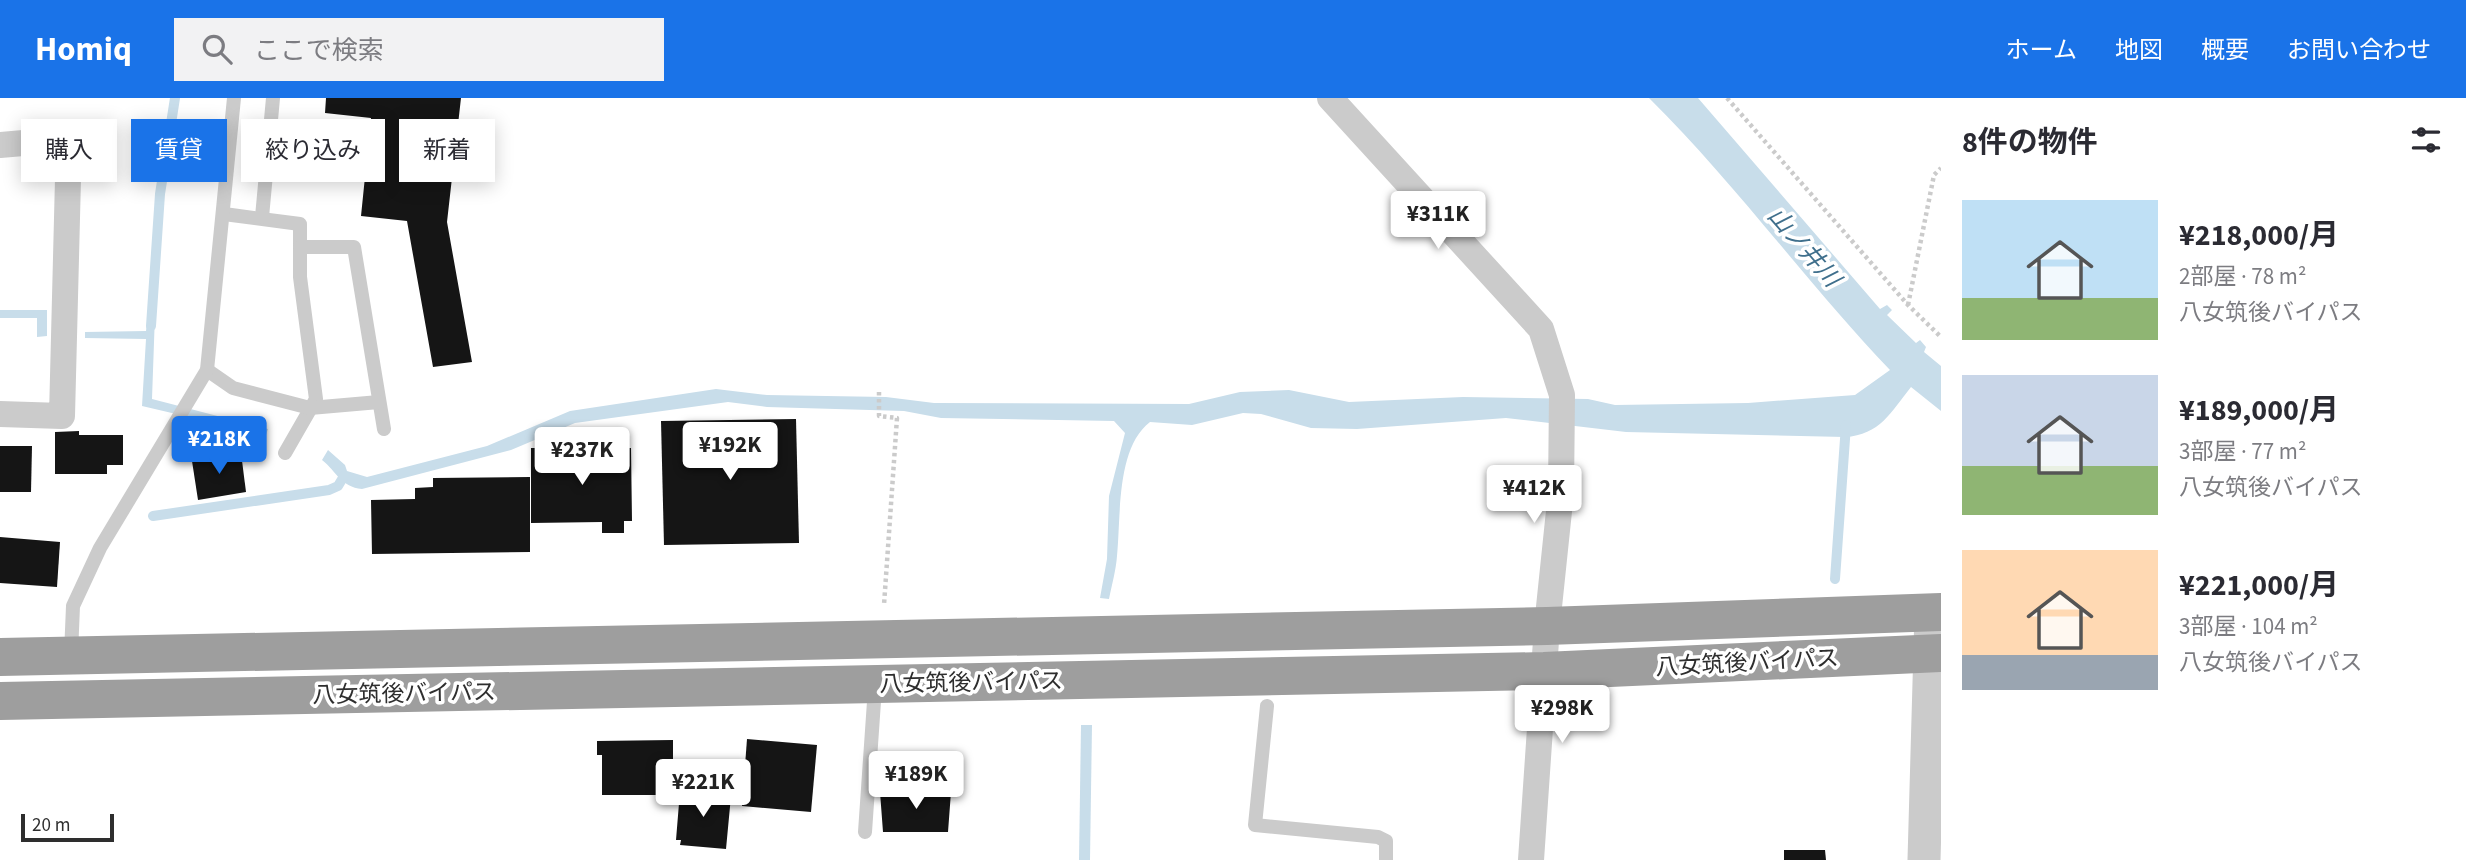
<!DOCTYPE html>
<html lang="ja">
<head>
<meta charset="utf-8">
<style>
	body { margin:0; font-family:"Source Sans 3","Noto Sans JP",sans-serif; background:#f2f2f3; color:#2b2b33; height:100vh; display:flex; flex-direction:column; font-size:26px; white-space:nowrap }
	* { box-sizing:border-box; margin:0 }
	p { font-size:23px; color:#7c7c81 }
	.icon { flex:none; width:38px; height:38px; fill:none; stroke:currentColor; stroke-width:2; stroke-linecap:round; stroke-linejoin:round }
	.map { position:relative; flex:1; overflow:hidden }
	.details { display:flex; flex-direction:column; background:#fff; width:525px }
	.details>* { flex:none }
	.hud { position:absolute; left:21px; top:21px; width:665px; height:63px; display:flex; gap:14px }
	.scale { position:absolute; left:21px; bottom:18px; width:93px; box-sizing:border-box; padding-left:7px; border:4px solid #2e2e2e; border-top:0; font-size:19px; line-height:24px; white-space:nowrap; color:#2e2e2e; -webkit-text-stroke:5px #fff; paint-order:stroke }
	.price { position:absolute; translate:-50% -60px; padding:0 16px; border-radius:7px; background:#fff; color:#222; font-size:23px; line-height:46px; filter:drop-shadow(0 2px 4px #0008) }
	.price::after { content:''; position:absolute; left:50%; top:42px; width:21px; height:16px; margin-left:-10px; background:inherit; clip-path:polygon(0 0,100% 0,50% 100%) }
	.price.selected { background:#1a73e8; color:#fff }
	ul { padding:0; list-style:none }
	li { display:flex; align-items:center; gap:21px; height:175px; padding:0 21px }
	li span { display:grid; place-items:center; flex:none; width:196px; height:140px; border-radius:0px; color:#555 }
	li>.icon { margin-inline-start:auto }
	span .icon { width:84px; height:84px; fill:#fffc; stroke-width:1 }
	li b { font-size:30px }
	h2 { display:flex; justify-content:space-between; align-items:center; height:84px; padding:0 21px; font-size:30px }
	.chip { padding:0 24px; border-radius:0px; background:#fff; box-shadow:0 4px 18px #0003; font-size:24px; line-height:63px }
	.chip.selected { background:#1a73e8; color:#fff }
	header { display:flex; align-items:center; gap:42px; box-sizing:border-box; height:98px; padding:0 35px; background:#1a73e8; color:#fff }
	header strong { font-size:33px }
	nav { display:flex; gap:38px; margin-inline-start:auto; font-size:24px }
	.search { width:490px; height:63px; background:#f2f2f3; display:flex; align-items:center; gap:18px; box-sizing:border-box; padding:0 24px; border-radius:0px; color:#7c7c81; font-size:26px }
	main { display:flex; flex:1; min-height:0 }
	.map>svg:first-child { display:block }
	.water { fill:#c8ddea }
	.lines { fill:none; stroke-linecap:round; stroke-linejoin:round }
	.stream { stroke:#c8ddea; stroke-width:10 }
	.building { fill:#151515 }
	.path { stroke:#cbcbcb; stroke-width:4.5; stroke-dasharray:3.5 3.5; stroke-linecap:butt }
	.service { stroke:#cbcbcb; stroke-width:14 }
	.minor { stroke:#cbcbcb; stroke-width:26 }
	.tertiary { stroke:#cbcbcb; stroke-width:33 }
	.trunk { stroke:#9e9e9e; stroke-width:38 }
	.labels { text-anchor:middle; stroke-width:7; stroke-linejoin:round; paint-order:stroke }
	.street-label { font-size:23px; fill:#2e2e2e; stroke:#fff }
	.water-label { font-size:24px; font-style:italic; fill:#3f6f8c; stroke:#fff }
</style>
</head>
<body>
<header>
<strong>Homiq</strong>
<div class="search"><svg class="icon" aria-label="search" viewBox="0 0 24 24"><circle cx="10" cy="10" r="6"/><path d="M15 15l6 6"/></svg>ここで検索</div>
<nav><a>ホーム</a><a>地図</a><a>概要</a><a>お問い合わせ</a></nav>
</header>
<main>
<div class="map">
<svg width="1941" height="762" viewBox="0 0 1941 762">
	<rect width="100%" height="100%" fill="#fff"/>
	<g class="water">
		<path d="M 1649,0 L 1698,0 L 1880,211 L 1887,207 L 1892,212 L 1887,217 L 1916,245 L 1920,242 L 1926,249 L 1924,254 L 1941,268 L 1941,313 L 1911,289 C 1891,314 1880,337 1845,339 L 1626,334 L 1506,320 L 1357,331 L 1311,330 L 1261,316 L 1243,315 L 1192,327 L 1150,324 C 1116,350 1121,418 1117,458 C 1116,472 1112,486 1109,501 L 1100,500 L 1107,461 L 1109,398 L 1125,335 L 1114,323 L 941,320 L 904,313 L 767,309 L 728,304 L 575,325 L 511,352 L 362,391 C 341,389 337,374 322,362 L 328,352 L 345,367 L 347,373 L 367,379 L 487,348 L 570,313 L 716,291 L 767,297 L 886,299 L 934,305 L 1189,306 L 1240,294 L 1289,292 L 1349,304 L 1463,299 L 1588,301 L 1615,307 L 1748,305 L 1855,297 L 1890,272 C 1806,184 1735,85 1649,0 Z"/>
		<path d="M 0,212 L 47,212 L 47,238 L 37,239 L 37,220 L 0,220 Z"/>
		<path d="M 148,216 L 155,216 L 152,301 L 268,331 L 266,337 L 142,308 L 146,241 L 85,240 L 85,234 L 146,233 Z"/>
		<path d="M 1081,627 L 1092,627 L 1090,762 L 1079,762 Z"/>
	</g>
	<g class="lines">
		<g class="stream">
			<path d="M 151,228 L 160,96 L 175,0"/>
			<path d="M 153,418 L 329,392 L 338,388 L 344,378"/>
			<path d="M 1835,481 L 1846,327"/>
		</g>
	</g>
	<g class="building">
		<path d="M 326,0 L 461,0 L 447,124 L 472,264 L 433,269 L 407,123 L 361,118 L 371,20 L 325,15 Z"/>
		<path d="M 796,321 L 799,445 L 664,447 L 661,323 Z"/>
		<path d="M 79,333 L 79,337 L 123,337 L 123,367 L 107,367 L 107,376 L 55,376 L 55,334 Z"/>
		<path d="M 0,348 L 32,348 L 31,394 L 0,394 Z"/>
		<path d="M 531,350 L 631,350 L 632,423 L 624,423 L 624,435 L 602,435 L 602,424 L 531,425 Z"/>
		<path d="M 241,355 L 246,394 L 198,402 L 192,363 Z"/>
		<path d="M 530,379 L 530,454 L 372,456 L 371,402 L 415,401 L 415,390 L 433,389 L 433,380 Z"/>
		<path d="M 0,439 L 60,444 L 57,489 L 0,485 Z"/>
		<path d="M 747,641 L 817,647 L 811,714 L 742,708 Z"/>
		<path d="M 673,642 L 673,697 L 602,697 L 602,657 L 597,657 L 597,643 Z"/>
		<path d="M 913,687 L 919,687 L 926,694 L 951,694 L 948,734 L 883,734 L 880,694 L 907,694 Z"/>
		<path d="M 694,691 L 715,692 L 715,697 L 731,698 L 726,751 L 680,747 L 681,742 L 676,742 L 680,693 L 694,694 Z"/>
		<path d="M 1784,752 L 1825,752 L 1826,762 L 1784,762 Z"/>
	</g>
	<g class="lines">
		<g class="path">
			<path d="M 1727,0 L 1908,207 L 1941,239"/>
			<path d="M 1908,207 L 1934,77 L 1941,70"/>
			<path d="M 879,294 L 879,318 L 897,320 L 884,507"/>
		</g>
		<g class="service">
			<path d="M 224,116 L 300,126 L 300,179 L 316,301 L 285,355"/>
			<path d="M 262,119 L 273,0"/>
			<path d="M 300,149 L 354,149 L 384,331"/>
			<path d="M 207,272 L 233,290 L 310,310 L 379,304"/>
			<path d="M 71,556 L 73,508 L 100,450 L 207,272 L 234,0"/>
			<path d="M 1267,608 L 1255,727 L 1378,739 L 1386,743 L 1386,762"/>
			<path d="M 865,734 L 875,589"/>
		</g>
		<g class="minor">
			<path d="M 1330,0 L 1541,231 L 1562,297 L 1561,394 L 1547,528 L 1531,762"/>
			<path d="M 0,47 L 69,41 L 62,318 L 0,316"/>
		</g>
		<path class="tertiary" d="M 1924,762 L 1931,514"/>
		<g class="trunk">
			<path d="M 0,559 L 1547,528 L 1941,514"/>
			<path d="M 0,603 L 1544,573 L 1941,555"/>
		</g>
	</g>
	<g class="labels">
		<g class="street-label">
			<text transform="translate(1747 564) rotate(-3)" y="8">八女筑後バイパス</text>
			<text transform="translate(971 584) rotate(-1)" y="8">八女筑後バイパス</text>
			<text transform="translate(404 595) rotate(-1)" y="8">八女筑後バイパス</text>
		</g>
		<g class="water-label">
			<text transform="translate(1804 149) rotate(49)" y="8">山ノ井川</text>
		</g>
	</g>
</svg>
<div class="scale">20 m</div>
<b class="price" style="left:1438px;top:153px">¥311K</b>
<b class="price selected" style="left:219px;top:378px">¥218K</b>
<b class="price" style="left:730px;top:384px">¥192K</b>
<b class="price" style="left:582px;top:389px">¥237K</b>
<b class="price" style="left:1534px;top:427px">¥412K</b>
<b class="price" style="left:1562px;top:647px">¥298K</b>
<b class="price" style="left:916px;top:713px">¥189K</b>
<b class="price" style="left:703px;top:721px">¥221K</b>
<div class="hud">
<a class="chip">購入</a>
<a class="chip selected">賃貸</a>
<a class="chip">絞り込み</a>
<a class="chip">新着</a>
</div>
</div>
<section class="details">
<h2>8件の物件<svg class="icon" aria-label="filters" viewBox="0 0 24 24"><path d="M4 7h16M4 17h16"/><circle cx="9" cy="7" r="2"/><circle cx="15" cy="17" r="2"/></svg></h2>
<ul>
<li><span style="background:linear-gradient(#bfe0f5 70%,#8fb573 0)"><svg class="icon" aria-label="home" viewBox="0 0 24 24"><path d="M3 11l9-7 9 7M6 9v11h12V9"/></svg></span><div><b>¥218,000/月</b><p>2部屋 · 78 m²</p><p>八女筑後バイパス</p></div></li>
<li><span style="background:linear-gradient(#c9d6e8 65%,#8fb573 0)"><svg class="icon" aria-label="home" viewBox="0 0 24 24"><path d="M3 11l9-7 9 7M6 9v11h12V9"/></svg></span><div><b>¥189,000/月</b><p>3部屋 · 77 m²</p><p>八女筑後バイパス</p></div></li>
<li><span style="background:linear-gradient(#ffd9b3 75%,#9aa5b1 0)"><svg class="icon" aria-label="home" viewBox="0 0 24 24"><path d="M3 11l9-7 9 7M6 9v11h12V9"/></svg></span><div><b>¥221,000/月</b><p>3部屋 · 104 m²</p><p>八女筑後バイパス</p></div></li>
</ul>
</section>
</main>
</body>
</html>
